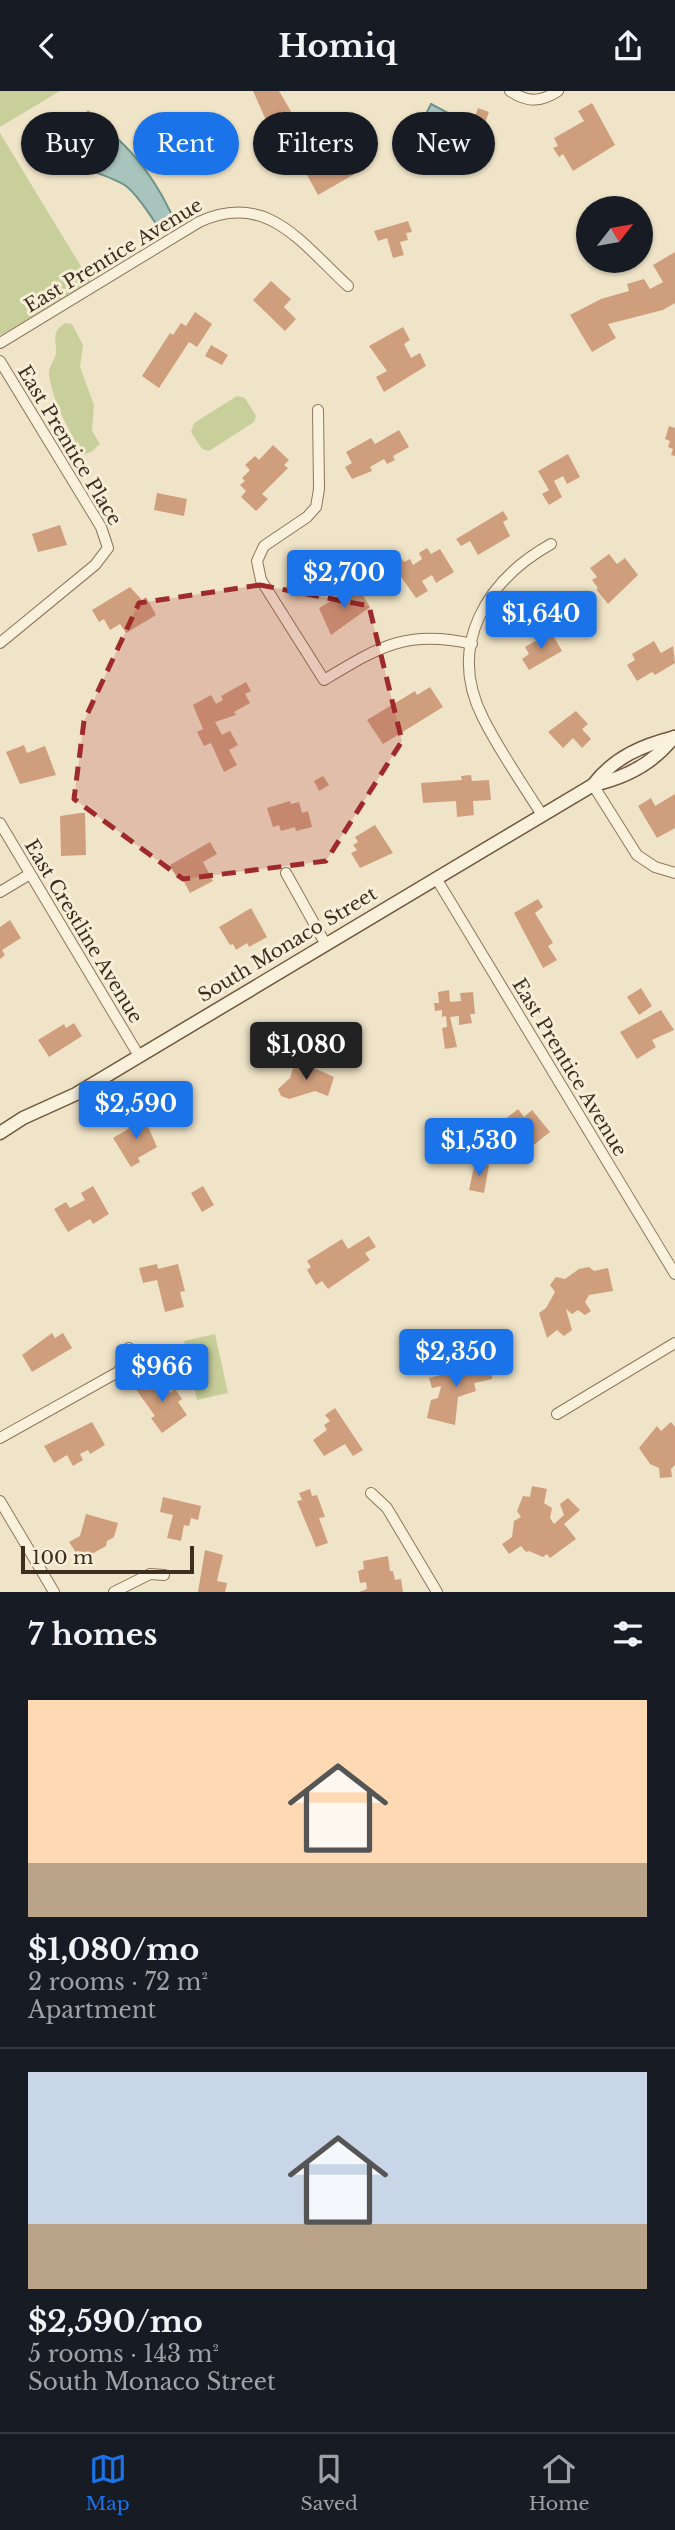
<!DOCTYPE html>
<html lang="en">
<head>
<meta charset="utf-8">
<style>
	body { margin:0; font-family:"Libre Baskerville",serif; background:#242831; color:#f1f3f6; height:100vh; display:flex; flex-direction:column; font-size:26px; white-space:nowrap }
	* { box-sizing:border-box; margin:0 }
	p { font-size:23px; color:#9ea1a6 }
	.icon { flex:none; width:38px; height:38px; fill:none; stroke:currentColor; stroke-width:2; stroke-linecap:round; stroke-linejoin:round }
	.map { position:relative; height:1501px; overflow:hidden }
	.panel { display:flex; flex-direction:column; background:#171b24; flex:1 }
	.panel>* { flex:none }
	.hud { position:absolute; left:21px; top:21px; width:634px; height:63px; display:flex; gap:14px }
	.needle { width:46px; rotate:59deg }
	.controls { position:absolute; left:576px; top:105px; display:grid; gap:14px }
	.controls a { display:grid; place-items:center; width:77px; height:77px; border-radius:50%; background:#171b24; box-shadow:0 2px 5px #0004; font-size:35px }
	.scale { position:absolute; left:21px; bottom:18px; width:173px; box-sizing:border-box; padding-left:7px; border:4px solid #3d2e20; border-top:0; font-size:19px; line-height:24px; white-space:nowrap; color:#3d2e20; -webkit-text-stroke:5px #f7eed8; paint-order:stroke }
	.price { position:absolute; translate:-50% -60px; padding:0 16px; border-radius:7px; background:#1a73e8; color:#fff; font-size:23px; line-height:46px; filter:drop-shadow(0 2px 4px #0008) }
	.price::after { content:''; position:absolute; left:50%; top:42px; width:21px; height:16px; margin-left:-10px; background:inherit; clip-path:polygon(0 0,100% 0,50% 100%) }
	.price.active { background:#222; color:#fff }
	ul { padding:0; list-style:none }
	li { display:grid; align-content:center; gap:14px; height:371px; padding:0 28px }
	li+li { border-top:2px solid #363941 }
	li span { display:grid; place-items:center; height:217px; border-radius:0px; color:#555 }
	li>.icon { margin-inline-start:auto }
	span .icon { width:126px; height:126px; fill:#fffc; stroke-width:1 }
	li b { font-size:30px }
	h2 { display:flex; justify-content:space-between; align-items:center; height:84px; padding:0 28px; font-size:30px }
	.tag { padding:0 24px; border-radius:32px; background:#171b24; box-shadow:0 2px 5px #0004; font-size:24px; line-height:63px }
	.tag.active { background:#1a73e8; color:#fff }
	header { display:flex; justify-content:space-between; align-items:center; height:91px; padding:0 28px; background:#171b24; font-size:32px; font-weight:700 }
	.tab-bar { display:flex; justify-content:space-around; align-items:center; height:98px; border-top:2px solid #363941; background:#171b24; font-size:19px; color:#9ea1a6 }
	.tab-bar a { display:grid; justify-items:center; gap:4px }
	.tab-bar .active { color:#1a73e8 }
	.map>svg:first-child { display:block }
	.green { fill:#c9cf9b }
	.water { fill:#a9c4bc; stroke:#6f938a; stroke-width:2 }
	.building { fill:#cf9f7d }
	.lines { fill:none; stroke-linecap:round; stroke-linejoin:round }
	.street-casing { stroke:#8d765c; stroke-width:12 }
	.secondary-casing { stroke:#6f573f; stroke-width:15 }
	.street { stroke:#faf1dc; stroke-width:10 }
	.secondary { stroke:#faf1dc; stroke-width:12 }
	.marked { fill:#9e2a2b; fill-opacity:0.2; stroke:#9e2a2b; stroke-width:5; stroke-dasharray:14 9; stroke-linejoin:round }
	.labels { text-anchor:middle; stroke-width:6; stroke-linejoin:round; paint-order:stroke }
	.street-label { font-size:19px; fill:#3d2e20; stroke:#f7eed8 }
</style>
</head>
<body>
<header><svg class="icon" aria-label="back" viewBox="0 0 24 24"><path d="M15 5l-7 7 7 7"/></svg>Homiq<svg class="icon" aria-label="share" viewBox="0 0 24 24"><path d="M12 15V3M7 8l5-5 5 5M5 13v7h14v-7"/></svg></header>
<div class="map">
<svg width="675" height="1501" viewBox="0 0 675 1501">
	<rect width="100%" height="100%" fill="#f0e4c8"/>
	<g class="green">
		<path d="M 0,0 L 60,0 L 0,36 Z"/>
		<path d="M 0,42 L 91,192 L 1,244 L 0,243 Z"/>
		<path d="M 65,232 L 72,233 L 83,254 L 80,276 L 94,314 L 92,340 L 100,353 L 91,361 L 82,364 C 69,336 54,316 49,284 C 48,274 57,268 56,259 C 56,245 52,241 65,232 Z"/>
		<path d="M 237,305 L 245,307 L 256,325 L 254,331 L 209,360 L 202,358 L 191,341 L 194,332 Z"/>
		<path d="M 215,1243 L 228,1302 L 197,1309 L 184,1250 Z"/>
	</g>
	<g class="water">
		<path d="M 431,13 L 450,23 L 445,33 L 426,23 Z"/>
		<path d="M 76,22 C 118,37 152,82 171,122 L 172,131 L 167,138 L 160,138 C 149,124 140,106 126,95 C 110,82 28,68 57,32 C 62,26 68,23 76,22 Z"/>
	</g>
	<g class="building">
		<path d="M 253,0 L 279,0 L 292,22 L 269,36 Z"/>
		<path d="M 592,12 L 615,54 L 573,80 L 563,63 L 559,66 L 553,57 L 558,55 L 554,47 L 584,30 L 578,20 Z"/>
		<path d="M 478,17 L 489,21 L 479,47 L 474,45 L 471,53 L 465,50 L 460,58 L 453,42 L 449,41 L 450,34 L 461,22 L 475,25 Z"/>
		<path d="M 88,19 L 109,36 L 105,42 L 82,26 Z"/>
		<path d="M 357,64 L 365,77 L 318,104 L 306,82 L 321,73 L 325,80 Z"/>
		<path d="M 408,130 L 412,141 L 406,142 L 408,149 L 400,151 L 404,164 L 393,167 L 387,147 L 378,150 L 374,140 Z"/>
		<path d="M 675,161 L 675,212 L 663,219 L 608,233 L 616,247 L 592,261 L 570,224 L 601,208 L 629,200 L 627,193 L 644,188 L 650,198 L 663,191 L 653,174 Z"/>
		<path d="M 271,190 L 291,208 L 284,216 L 296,228 L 285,240 L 253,209 Z"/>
		<path d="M 195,221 L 212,233 L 197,256 L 189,251 L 159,297 L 142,285 L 170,242 L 173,244 L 181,232 L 186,235 Z"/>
		<path d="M 403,236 L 410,249 L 404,253 L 411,267 L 420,262 L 426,275 L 384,301 L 376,286 L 387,280 L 369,255 Z"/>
		<path d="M 211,254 L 228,264 L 222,274 L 205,265 Z"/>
		<path d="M 669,335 L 675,337 L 675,365 L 671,364 L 673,358 L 668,356 L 670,350 L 665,348 Z"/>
		<path d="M 399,339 L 409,356 L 393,365 L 395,369 L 387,373 L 384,368 L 370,376 L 372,380 L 352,388 L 345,376 L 352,372 L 346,361 L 371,347 L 375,353 Z"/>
		<path d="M 273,354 L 289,369 L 284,374 L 288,377 L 262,403 L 268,408 L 256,420 L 241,406 L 246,400 L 240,394 L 245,390 L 242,387 L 250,379 L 245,374 L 255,365 L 259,369 Z"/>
		<path d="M 568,363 L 580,386 L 567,393 L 563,385 L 554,390 L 562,406 L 549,414 L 542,403 L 549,399 L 538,380 Z"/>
		<path d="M 157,402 L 187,408 L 184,425 L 154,419 Z"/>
		<path d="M 503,420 L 508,428 L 503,431 L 510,445 L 478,464 L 470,450 L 461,455 L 456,448 Z"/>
		<path d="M 60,434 L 67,454 L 38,461 L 32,443 Z"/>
		<path d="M 427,457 L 431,463 L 440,458 L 454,481 L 436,492 L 432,484 L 422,490 L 428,500 L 416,507 L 392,473 L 401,467 L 404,471 L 410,468 L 413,474 L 422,468 L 419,462 Z"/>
		<path d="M 609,463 L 617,473 L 625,467 L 638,484 L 608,513 L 596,498 L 598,497 L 592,489 L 597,486 L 590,477 Z"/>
		<path d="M 130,496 L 142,509 L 146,506 L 156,524 L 126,542 L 120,533 L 110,539 L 104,528 L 99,531 L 92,519 Z"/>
		<path d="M 351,498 L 353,501 L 359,498 L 370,516 L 331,544 L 319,517 Z"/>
		<path d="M 551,541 L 562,560 L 529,579 L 522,568 L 529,563 L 525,556 Z"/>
		<path d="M 654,550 L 661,562 L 673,555 L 675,572 L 655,584 L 652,581 L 637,590 L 627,574 L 635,569 L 632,563 Z"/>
		<path d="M 246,591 L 251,600 L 245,603 L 250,612 L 234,621 L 236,624 L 215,631 L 222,644 L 230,640 L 238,654 L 229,659 L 237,674 L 224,681 L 211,652 L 204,655 L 197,641 L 203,638 L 193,614 L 211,604 L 216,613 L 223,609 L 221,605 Z"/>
		<path d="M 430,596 L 443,616 L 383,653 L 367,629 L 415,600 L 417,604 Z"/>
		<path d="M 576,620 L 588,633 L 582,638 L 591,648 L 582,657 L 573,647 L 563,657 L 548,641 Z"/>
		<path d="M 24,654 L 27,662 L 45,655 L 56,684 L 20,693 L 6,661 Z"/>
		<path d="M 471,684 L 472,690 L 489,689 L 491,709 L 473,710 L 474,724 L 457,726 L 456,710 L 423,712 L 421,692 L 462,689 L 461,685 Z"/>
		<path d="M 323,685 L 329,694 L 319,700 L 314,690 Z"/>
		<path d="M 675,703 L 675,737 L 657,747 L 638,715 L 651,707 L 655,715 Z"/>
		<path d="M 290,710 L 291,713 L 299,711 L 302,722 L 308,720 L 312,736 L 296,740 L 295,736 L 281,740 L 279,734 L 273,736 L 267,717 Z"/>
		<path d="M 80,722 L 85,722 L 86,764 L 61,765 L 60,725 Z"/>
		<path d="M 375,734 L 393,762 L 360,777 L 351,762 L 357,759 L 353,754 L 358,751 L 355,746 Z"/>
		<path d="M 210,751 L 217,763 L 203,771 L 213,790 L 190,802 L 181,785 L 177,787 L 170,774 Z"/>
		<path d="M 538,808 L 543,816 L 535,822 L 553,852 L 548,855 L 557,869 L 543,877 L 514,822 Z"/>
		<path d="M 251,817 L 267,846 L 249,856 L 247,852 L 236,859 L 233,853 L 230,854 L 219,836 Z"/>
		<path d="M 10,829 L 21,847 L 2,859 L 5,864 L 0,868 L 0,836 Z"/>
		<path d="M 641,897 L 652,915 L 639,924 L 627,906 Z"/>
		<path d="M 449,899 L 450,911 L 461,910 L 460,902 L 473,901 L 475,923 L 470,923 L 472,932 L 459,934 L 459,925 L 450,926 L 457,956 L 445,958 L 442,937 L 447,936 L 446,925 L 442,926 L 442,919 L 435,920 L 434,912 L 439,912 L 438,901 Z"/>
		<path d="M 661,919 L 674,939 L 652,949 L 656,956 L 637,968 L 620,941 Z"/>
		<path d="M 74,932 L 82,945 L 49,966 L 38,949 L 64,933 L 66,937 Z"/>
		<path d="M 295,971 L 306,974 L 312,971 L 314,977 L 334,986 L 328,1005 L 315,1000 L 289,1008 L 281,1005 L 278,998 L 290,987 Z"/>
		<path d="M 518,1018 L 524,1026 L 532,1019 L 550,1041 L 511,1072 L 503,1062 L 499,1065 L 484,1045 Z"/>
		<path d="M 143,1024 L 157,1056 L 138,1067 L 140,1071 L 131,1076 L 113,1047 L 133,1035 L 131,1031 Z"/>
		<path d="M 475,1071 L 489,1074 L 484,1102 L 469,1099 Z"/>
		<path d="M 93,1095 L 109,1123 L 93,1133 L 90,1128 L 68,1141 L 54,1118 L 66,1111 L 70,1117 L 85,1109 L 81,1102 Z"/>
		<path d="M 203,1095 L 214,1114 L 202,1121 L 191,1102 Z"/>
		<path d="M 369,1145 L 376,1156 L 365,1162 L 370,1169 L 328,1198 L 322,1190 L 316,1194 L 307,1179 L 311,1176 L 307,1170 L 342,1148 L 348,1158 Z"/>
		<path d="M 157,1173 L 158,1178 L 178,1173 L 185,1200 L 180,1201 L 184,1216 L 165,1221 L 157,1189 L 143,1192 L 139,1177 Z"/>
		<path d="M 589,1176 L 594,1180 L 608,1177 L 613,1200 L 589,1204 L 585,1211 L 591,1220 L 585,1224 L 578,1219 L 572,1223 L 566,1218 L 572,1239 L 564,1245 L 557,1239 L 547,1247 L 539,1222 L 546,1217 L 555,1201 L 550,1194 L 556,1186 L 565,1188 L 579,1178 Z"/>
		<path d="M 52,1242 L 55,1247 L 63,1242 L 72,1257 L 32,1281 L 22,1264 Z"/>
		<path d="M 470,1268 L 492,1274 L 492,1288 L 474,1292 L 476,1300 L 458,1306 L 455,1334 L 427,1327 L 431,1309 L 438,1307 L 441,1295 L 432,1297 L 429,1287 L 461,1279 L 459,1271 Z"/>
		<path d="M 150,1286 L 155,1293 L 161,1289 L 170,1302 L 175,1298 L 182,1308 L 178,1311 L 187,1324 L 162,1342 L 151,1327 L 155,1325 L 135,1297 Z"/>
		<path d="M 335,1317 L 363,1359 L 353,1365 L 345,1353 L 324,1365 L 313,1349 L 327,1339 L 324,1334 L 330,1330 L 325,1324 Z"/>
		<path d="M 92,1331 L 105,1354 L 90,1363 L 88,1359 L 80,1363 L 83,1369 L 73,1375 L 67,1364 L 54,1372 L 44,1355 Z"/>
		<path d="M 671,1331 L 675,1336 L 675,1374 L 671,1378 L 672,1386 L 660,1387 L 659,1377 L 650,1373 L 639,1357 L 657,1335 L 661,1340 Z"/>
		<path d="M 532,1395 L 547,1398 L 544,1412 L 552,1417 L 550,1427 L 554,1433 L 564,1424 L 560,1413 L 568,1407 L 580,1419 L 564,1433 L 576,1448 L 550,1467 L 547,1463 L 543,1466 L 529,1460 L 526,1461 L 521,1455 L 509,1463 L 502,1453 L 512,1446 L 514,1430 L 521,1426 L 517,1420 L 523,1405 L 530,1406 Z"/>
		<path d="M 310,1398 L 312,1405 L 317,1404 L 325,1426 L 319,1427 L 328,1452 L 316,1456 L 297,1410 L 302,1409 L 299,1402 Z"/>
		<path d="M 163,1406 L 201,1415 L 198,1429 L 191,1427 L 189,1435 L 184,1434 L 181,1450 L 167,1447 L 173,1424 L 160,1421 Z"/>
		<path d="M 86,1423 L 118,1432 L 114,1446 L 107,1450 L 106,1455 L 81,1469 L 69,1451 L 80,1445 Z"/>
		<path d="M 205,1459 L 223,1464 L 217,1490 L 227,1492 L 225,1501 L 198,1501 Z"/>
		<path d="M 388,1465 L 390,1480 L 393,1480 L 395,1489 L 401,1488 L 403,1501 L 359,1501 L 367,1498 L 366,1491 L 360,1492 L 358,1480 L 364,1478 L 363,1470 Z"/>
	</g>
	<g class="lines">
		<defs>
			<g id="street">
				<path d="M 510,0 C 528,12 541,11 558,0"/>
				<path d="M 0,252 L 199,131 C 267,99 302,153 348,195"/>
				<path d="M 0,270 L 101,436 L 108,457 L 95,474 L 0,552"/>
				<path d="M 318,319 L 319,398 L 316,416 L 307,426 L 264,455 L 257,470 L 261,489 L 324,589 C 379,556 406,538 472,553"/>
				<path d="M 593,694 L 637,764 L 655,776 L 675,782"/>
				<path d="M 542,724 C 522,692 500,661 483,627 C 446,554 487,489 551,453"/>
				<path d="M 0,732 L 139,965"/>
				<path d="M 286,782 L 325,852"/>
				<path d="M 436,787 L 675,1183"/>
				<path d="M 0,801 L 30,783"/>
				<path d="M 557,1323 L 675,1252"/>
				<path d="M 0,1347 L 118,1281 L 126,1269 L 129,1257"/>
				<path d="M 371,1402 L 387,1417 L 437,1501"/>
				<path d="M 0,1410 L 54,1501"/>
				<path d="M 114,1501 L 150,1483 L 164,1484"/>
			</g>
			<g id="secondary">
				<path d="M 593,694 C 614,666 643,654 675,646"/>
				<path d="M 0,1042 L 23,1027 L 76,1003 L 593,694 C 625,687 654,672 674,646"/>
			</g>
		</defs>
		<use href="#street" class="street-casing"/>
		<use href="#secondary" class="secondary-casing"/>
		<use href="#street" class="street"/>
		<use href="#secondary" class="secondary"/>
	</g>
	<path class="marked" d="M 260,494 L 369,515 L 402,650 L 326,770 L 183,788 L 74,708 L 84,630 L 139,512 Z"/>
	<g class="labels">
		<g class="street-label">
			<text transform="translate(113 164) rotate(-31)" y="7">East Prentice Avenue</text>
			<text transform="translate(70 354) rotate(59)" y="7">East Prentice Place</text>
			<text transform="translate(84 840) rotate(59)" y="7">East Crestline Avenue</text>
			<text transform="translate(287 853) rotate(-31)" y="7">South Monaco Street</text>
			<text transform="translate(570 976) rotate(59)" y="7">East Prentice Avenue</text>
		</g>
	</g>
</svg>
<div class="controls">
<a><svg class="needle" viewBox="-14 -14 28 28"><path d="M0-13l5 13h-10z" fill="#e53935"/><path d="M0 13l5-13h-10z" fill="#9ea1a6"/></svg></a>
</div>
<div class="scale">100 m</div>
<b class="price" style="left:344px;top:519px">$2,700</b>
<b class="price" style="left:541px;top:560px">$1,640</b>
<b class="price active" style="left:306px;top:991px">$1,080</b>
<b class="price" style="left:136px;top:1050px">$2,590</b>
<b class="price" style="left:479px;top:1087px">$1,530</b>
<b class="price" style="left:456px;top:1298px">$2,350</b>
<b class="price" style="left:162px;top:1313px">$966</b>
<div class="hud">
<a class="tag">Buy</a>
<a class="tag active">Rent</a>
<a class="tag">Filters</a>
<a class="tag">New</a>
</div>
</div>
<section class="panel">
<h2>7 homes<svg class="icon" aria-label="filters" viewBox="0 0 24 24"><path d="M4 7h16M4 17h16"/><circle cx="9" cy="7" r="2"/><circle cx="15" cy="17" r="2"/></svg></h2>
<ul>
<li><span style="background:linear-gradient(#ffd9b3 75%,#b9a48a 0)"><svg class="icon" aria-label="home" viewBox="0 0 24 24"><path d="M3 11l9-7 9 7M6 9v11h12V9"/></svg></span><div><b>$1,080/mo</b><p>2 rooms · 72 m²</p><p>Apartment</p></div></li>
<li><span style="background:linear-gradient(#c9d6e8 70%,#b9a48a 0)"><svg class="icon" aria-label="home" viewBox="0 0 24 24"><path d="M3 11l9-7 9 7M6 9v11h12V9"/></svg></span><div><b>$2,590/mo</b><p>5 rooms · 143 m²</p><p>South Monaco Street</p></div></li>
</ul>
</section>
<nav class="tab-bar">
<a class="active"><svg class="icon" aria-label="map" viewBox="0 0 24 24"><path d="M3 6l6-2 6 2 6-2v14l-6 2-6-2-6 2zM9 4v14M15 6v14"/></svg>Map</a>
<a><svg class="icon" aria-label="saved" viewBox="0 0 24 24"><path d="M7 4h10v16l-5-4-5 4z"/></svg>Saved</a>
<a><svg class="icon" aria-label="home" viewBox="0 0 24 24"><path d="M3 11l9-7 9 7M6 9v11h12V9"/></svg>Home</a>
</nav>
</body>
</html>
